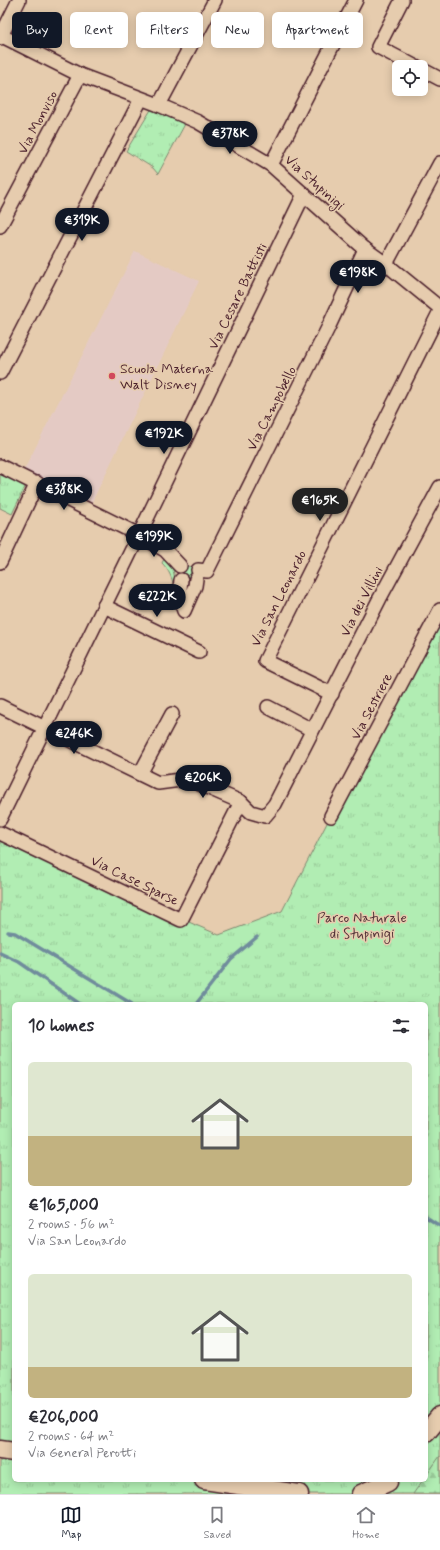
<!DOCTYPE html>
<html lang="en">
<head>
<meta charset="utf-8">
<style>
	body { margin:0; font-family:Mynerve,sans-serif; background:#f2f2f3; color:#2b2b33; height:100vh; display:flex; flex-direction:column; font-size:15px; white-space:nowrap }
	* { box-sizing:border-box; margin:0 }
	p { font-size:13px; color:#7c7c81 }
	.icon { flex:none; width:22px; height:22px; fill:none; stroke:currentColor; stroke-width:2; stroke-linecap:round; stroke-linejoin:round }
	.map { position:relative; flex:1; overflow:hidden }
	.sheet { position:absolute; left:12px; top:1002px; width:416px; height:480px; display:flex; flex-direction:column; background:#fff; border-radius:6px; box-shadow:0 2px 10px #0003 }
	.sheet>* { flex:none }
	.hud { position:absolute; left:12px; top:12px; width:416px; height:36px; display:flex; gap:8px }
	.tools { position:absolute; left:392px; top:60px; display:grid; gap:8px }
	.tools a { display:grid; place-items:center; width:36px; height:36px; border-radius:6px; background:#fff; box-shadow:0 2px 10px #0003; font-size:20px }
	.price { position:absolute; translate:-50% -34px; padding:0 9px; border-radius:14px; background:#111827; color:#fff; font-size:13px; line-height:26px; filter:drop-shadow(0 1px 2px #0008) }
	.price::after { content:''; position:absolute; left:50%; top:24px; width:12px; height:9px; margin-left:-6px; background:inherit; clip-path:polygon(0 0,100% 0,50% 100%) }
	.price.selected { background:#222; color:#fff }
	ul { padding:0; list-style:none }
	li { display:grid; align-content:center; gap:8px; height:212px; padding:0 16px }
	li span { display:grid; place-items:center; height:124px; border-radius:6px; color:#555 }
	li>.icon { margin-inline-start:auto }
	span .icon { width:72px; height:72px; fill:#fffc; stroke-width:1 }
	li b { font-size:17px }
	h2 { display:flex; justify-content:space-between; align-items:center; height:48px; padding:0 16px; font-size:17px }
	.tag { padding:0 14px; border-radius:6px; background:#fff; box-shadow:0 2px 10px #0003; font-size:14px; line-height:36px }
	.tag.selected { background:#111827; color:#fff }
	.dock { display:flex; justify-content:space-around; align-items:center; height:56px; border-top:1px solid #e1e1e2; background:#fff; font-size:11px; color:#7c7c81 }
	.dock a { display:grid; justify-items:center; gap:2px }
	.dock .selected { color:#111827 }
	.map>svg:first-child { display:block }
	.built { fill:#e4cac4 }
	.grass { fill:url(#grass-tufts); stroke:#7e866f; fill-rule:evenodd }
	.forest { fill:url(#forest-firs); stroke:#7e866f }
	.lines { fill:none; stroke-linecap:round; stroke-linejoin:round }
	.stream { stroke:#708c9c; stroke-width:3.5 }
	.minor-casing { stroke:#4a1f2b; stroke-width:16 }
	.secondary-casing { stroke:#4a1f2b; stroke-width:21 }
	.minor { stroke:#e6ccae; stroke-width:13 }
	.secondary { stroke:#e6ccae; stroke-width:18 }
	.poi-dot { fill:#d1495b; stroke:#e6ccae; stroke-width:1.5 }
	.labels { text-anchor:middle; stroke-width:3; stroke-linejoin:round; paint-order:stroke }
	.street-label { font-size:14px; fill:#4a1f2b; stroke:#e6ccae }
	.poi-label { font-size:14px; fill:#4a1f2b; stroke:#e6ccae; text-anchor:start }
	.park-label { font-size:14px; fill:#543439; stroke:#e6ccae }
</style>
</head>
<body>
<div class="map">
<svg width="440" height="1494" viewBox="0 0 440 1494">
	<defs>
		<pattern id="grass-tufts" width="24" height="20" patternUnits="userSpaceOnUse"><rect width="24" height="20" fill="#b1edb3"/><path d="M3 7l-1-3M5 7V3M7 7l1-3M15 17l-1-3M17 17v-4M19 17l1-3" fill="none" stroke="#9acb9a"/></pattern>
		<pattern id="forest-firs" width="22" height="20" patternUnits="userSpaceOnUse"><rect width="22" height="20" fill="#b1edb3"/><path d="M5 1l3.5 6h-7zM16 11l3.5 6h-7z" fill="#9acb9a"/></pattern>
	</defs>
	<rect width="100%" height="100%" fill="#e6ccae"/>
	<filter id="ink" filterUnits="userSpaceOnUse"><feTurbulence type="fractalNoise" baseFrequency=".025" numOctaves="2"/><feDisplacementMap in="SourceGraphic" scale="8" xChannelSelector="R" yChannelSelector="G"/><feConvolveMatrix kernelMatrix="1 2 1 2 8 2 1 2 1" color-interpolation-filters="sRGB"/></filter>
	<g filter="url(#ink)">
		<path class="built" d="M 135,251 L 199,281 L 91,504 L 24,470 Z"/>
		<g class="grass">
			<path d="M 152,108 L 185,124 L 158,174 L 153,168 L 126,151 Z"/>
			<path d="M 0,473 L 26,485 L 12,514 L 0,508 Z"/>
			<path d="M 165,557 L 172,563 C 173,576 181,591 173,604 L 172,604 C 177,590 172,573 162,563 Z"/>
			<circle cx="188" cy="572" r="6"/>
			<path d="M 440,602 L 440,1494 L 0,1494 L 0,841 L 219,935 L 282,911 ZM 14,1004 L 426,1004 L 426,1480 L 14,1480 Z"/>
		</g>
		<path class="forest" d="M 440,1456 L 440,1494 L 413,1494 L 423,1480 L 426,1480 L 426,1476 Z"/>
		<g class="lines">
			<g class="stream">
				<path d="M 8,932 L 15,933 L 132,1004"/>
				<path d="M 0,953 L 19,962 L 80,1004"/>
				<path d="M 196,1004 L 231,959 L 257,937"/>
				<path d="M 426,1217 L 440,1226"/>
			</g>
			<defs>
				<g id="minor">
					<path d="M 402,0 L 378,47 L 416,67"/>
					<path d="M 0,35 L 80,75 L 159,105 L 198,122 L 271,165 L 365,249 L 386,264 L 440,308"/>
					<path d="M 0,38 L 19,0"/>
					<path d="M 421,69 L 440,79"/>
					<path d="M 159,105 L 215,0"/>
					<path d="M 271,165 L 356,0"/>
					<path d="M 0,226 L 80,75"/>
					<path d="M 386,264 L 440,163"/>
					<path d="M 0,373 L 141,99"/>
					<path d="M 0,466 L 139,535 L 165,550 L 180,566"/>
					<path d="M 0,562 L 37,483"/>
					<path d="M 198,570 L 207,571 L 328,328 L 365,249"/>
					<path d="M 181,580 L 179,596 L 184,611 L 195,586 L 196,579"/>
					<path d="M 104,606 L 199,652"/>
					<path d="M 332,694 L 265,661 L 440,311"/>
					<path d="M 0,706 L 158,783 L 188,779 L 241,802 L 251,812 L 265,816 L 275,804 L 380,598 L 440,487"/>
					<path d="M 268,707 L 312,730"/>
					<path d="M 140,774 L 172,714"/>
					<path d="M 331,816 L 440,610"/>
					<path d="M 0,819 L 139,535 L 304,194"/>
					<path d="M 0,833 L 181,920 L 241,802"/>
				</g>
				<g id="secondary">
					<path d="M 426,1433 L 440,1416"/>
					<path d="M 0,1450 L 14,1452"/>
					<path d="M 204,1480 L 299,1494"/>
					<path d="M 361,1494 L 388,1482"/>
				</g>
			</defs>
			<use href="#minor" class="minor-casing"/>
			<use href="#secondary" class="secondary-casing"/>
			<use href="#minor" class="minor"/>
			<use href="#secondary" class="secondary"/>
		</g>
	</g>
	<circle class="poi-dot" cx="112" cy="376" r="4"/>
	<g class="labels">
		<g class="street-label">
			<text transform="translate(37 122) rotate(-62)" y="5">Via Monviso</text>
			<text transform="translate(315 182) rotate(42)" y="5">Via Stupinigi</text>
			<text transform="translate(237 296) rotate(-64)" y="5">Via Cesare Battisti</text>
			<text transform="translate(271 408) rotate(-63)" y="5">Via Campobello</text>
			<text transform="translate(278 598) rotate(-63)" y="5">Via San Leonardo</text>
			<text transform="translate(361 601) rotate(-63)" y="5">Via dei Villini</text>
			<text transform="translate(371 706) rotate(-62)" y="5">Via Sestriere</text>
			<text transform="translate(135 880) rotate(26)" y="5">Via Case Sparse</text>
		</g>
		<g class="poi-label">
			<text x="120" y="373">Scuola Materna<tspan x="120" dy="16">Walt Disney</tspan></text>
		</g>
		<g class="park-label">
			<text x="362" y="922">Parco Naturale<tspan x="362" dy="16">di Stupinigi</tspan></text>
		</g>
	</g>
</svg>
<div class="tools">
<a><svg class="icon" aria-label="locate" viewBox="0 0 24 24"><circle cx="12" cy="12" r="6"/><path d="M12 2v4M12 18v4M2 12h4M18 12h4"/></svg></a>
</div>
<b class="price" style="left:230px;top:155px">€378K</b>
<b class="price" style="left:82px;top:242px">€319K</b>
<b class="price" style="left:358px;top:294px">€198K</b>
<b class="price" style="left:164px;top:455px">€192K</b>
<b class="price" style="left:64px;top:511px">€388K</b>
<b class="price selected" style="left:320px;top:522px">€165K</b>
<b class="price" style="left:154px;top:558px">€199K</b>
<b class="price" style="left:157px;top:618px">€222K</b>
<b class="price" style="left:74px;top:755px">€246K</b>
<b class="price" style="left:203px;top:799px">€206K</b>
<div class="hud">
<a class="tag selected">Buy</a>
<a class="tag">Rent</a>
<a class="tag">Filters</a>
<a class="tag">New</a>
<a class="tag">Apartment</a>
</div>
<section class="sheet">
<h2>10 homes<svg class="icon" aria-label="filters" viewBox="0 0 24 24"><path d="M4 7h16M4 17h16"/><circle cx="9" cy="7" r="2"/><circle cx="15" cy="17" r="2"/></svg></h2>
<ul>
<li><span style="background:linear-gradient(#dfe7d0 60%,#c2b280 0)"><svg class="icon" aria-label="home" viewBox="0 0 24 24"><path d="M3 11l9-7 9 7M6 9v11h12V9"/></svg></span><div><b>€165,000</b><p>2 rooms · 56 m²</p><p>Via San Leonardo</p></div></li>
<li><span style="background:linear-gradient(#dfe7d0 75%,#c2b280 0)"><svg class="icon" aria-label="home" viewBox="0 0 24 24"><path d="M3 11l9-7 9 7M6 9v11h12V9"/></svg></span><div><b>€206,000</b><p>2 rooms · 64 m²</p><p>Via General Perotti</p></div></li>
</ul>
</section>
</div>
<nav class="dock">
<a class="selected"><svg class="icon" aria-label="map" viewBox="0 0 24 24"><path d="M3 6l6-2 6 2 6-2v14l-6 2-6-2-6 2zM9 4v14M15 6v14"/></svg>Map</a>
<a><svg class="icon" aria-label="saved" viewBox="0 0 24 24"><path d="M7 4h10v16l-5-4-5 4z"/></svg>Saved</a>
<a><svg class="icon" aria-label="home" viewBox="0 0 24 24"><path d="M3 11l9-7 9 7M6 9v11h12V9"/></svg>Home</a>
</nav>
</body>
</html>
